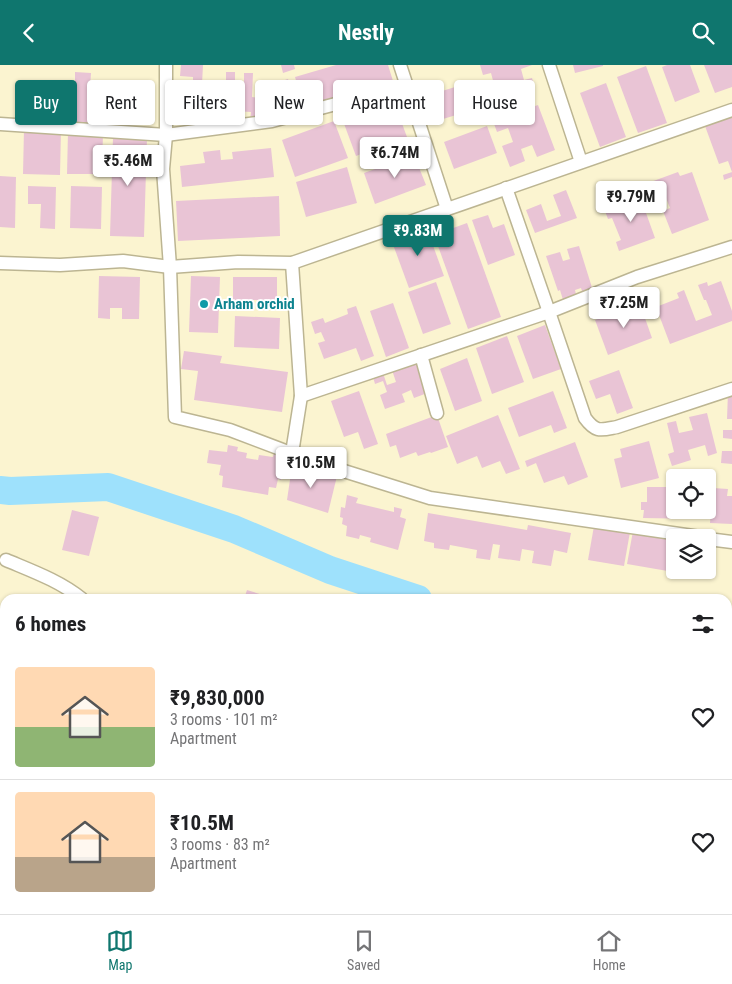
<!DOCTYPE html>
<html lang="en">
<head>
<meta charset="utf-8">
<style>
	body { margin:0; font-family:"Roboto Condensed",sans-serif; background:#f2f2f2; color:#202124; height:100vh; display:flex; flex-direction:column; font-size:19px; white-space:nowrap }
	* { box-sizing:border-box; margin:0 }
	p { font-size:16px; color:#757577 }
	.icon { flex:none; width:28px; height:28px; fill:none; stroke:currentColor; stroke-width:2; stroke-linecap:round; stroke-linejoin:round }
	.map { position:relative; flex:1; overflow:hidden }
	.drawer { position:absolute; left:0px; top:529px; width:732px; height:321px; display:flex; flex-direction:column; background:#fff; border-radius:15px 15px 0 0; box-shadow:0 1px 4px #0004 }
	.drawer>* { flex:none }
	.top-card { position:absolute; left:15px; top:15px; width:702px; height:45px; display:flex; gap:10px }
	.buttons { position:absolute; left:666px; top:404px; display:grid; gap:10px }
	.buttons a { display:grid; place-items:center; width:50px; height:50px; border-radius:5px; background:#fff; box-shadow:0 1px 4px #0004; font-size:25px }
	.price { position:absolute; translate:-50% -42px; padding:0 11px; border-radius:5px; background:#fff; color:#222; font-size:16px; line-height:32px; filter:drop-shadow(0 1px 2px #0008) }
	.price::after { content:''; position:absolute; left:50%; top:30px; width:15px; height:11px; margin-left:-8px; background:inherit; clip-path:polygon(0 0,100% 0,50% 100%) }
	.price.current { background:#0f766e; color:#fff }
	ul { padding:0; list-style:none }
	li { display:flex; align-items:center; gap:15px; height:125px; padding:0 15px }
	li+li { border-top:1px solid #e0e0e0 }
	li span { display:grid; place-items:center; flex:none; width:140px; height:100px; border-radius:5px; color:#555 }
	li>.icon { margin-inline-start:auto }
	span .icon { width:60px; height:60px; fill:#fffc; stroke-width:1 }
	li b { font-size:21px }
	h2 { display:flex; justify-content:space-between; align-items:center; height:60px; padding:0 15px; font-size:21px }
	.tag { padding:0 18px; border-radius:5px; background:#fff; box-shadow:0 1px 4px #0004; font-size:18px; line-height:45px }
	.tag.current { background:#0f766e; color:#fff }
	header { display:flex; justify-content:space-between; align-items:center; height:65px; padding:0 15px; background:#0f766e; color:#fff; font-size:22px; font-weight:700 }
	.tabs { display:flex; justify-content:space-around; align-items:center; height:70px; border-top:1px solid #e0e0e0; background:#fff; font-size:14px; color:#757577 }
	.tabs a { display:grid; justify-items:center; gap:2px }
	.tabs .current { color:#0f766e }
	.map>svg:first-child { display:block }
	.lines { fill:none; stroke-linecap:round; stroke-linejoin:round }
	.river { stroke:#9ee1fc; stroke-width:28 }
	.building { fill:#e9c4d5 }
	.minor-casing { stroke:#bcb592; stroke-width:15 }
	.minor { stroke:#fff; stroke-width:12 }
	.culture-dot { fill:#0f9aa8; stroke:#fff; stroke-width:2 }
	.labels { text-anchor:middle; stroke-width:4; stroke-linejoin:round; paint-order:stroke }
	.culture-label { font-size:15px; font-weight:bold; fill:#0d838f; stroke:#fff; text-anchor:start }
</style>
</head>
<body>
<header><svg class="icon" aria-label="back" viewBox="0 0 24 24"><path d="M15 5l-7 7 7 7"/></svg>Nestly<svg class="icon" aria-label="search" viewBox="0 0 24 24"><circle cx="10" cy="10" r="6"/><path d="M15 15l6 6"/></svg></header>
<div class="map">
<svg width="732" height="849" viewBox="0 0 732 849">
	<rect width="100%" height="100%" fill="#fbf4d0"/>
	<g class="lines">
		<g class="river">
			<path d="M 0,425 L 10,426 L 108,422 L 234,464 L 330,505 L 418,534"/>
			<path d="M 728,566 L 732,567"/>
		</g>
	</g>
	<g class="building">
		<path d="M 181,0 L 203,0 L 202,19 L 198,19 L 198,25 L 201,25 L 201,37 L 188,37 L 188,42 L 180,42 L 180,19 L 193,19 L 193,12 L 180,11 Z"/>
		<path d="M 281,0 L 294,0 L 295,4 L 283,8 Z"/>
		<path d="M 336,0 L 388,0 L 393,16 L 304,43 L 295,12 Z"/>
		<path d="M 480,0 L 532,0 L 521,4 L 524,15 L 532,13 L 535,23 L 490,36 L 488,25 L 495,23 L 491,8 L 483,10 Z"/>
		<path d="M 573,0 L 603,0 L 603,1 L 575,8 Z"/>
		<path d="M 667,0 L 690,0 L 700,27 L 675,37 L 662,2 Z"/>
		<path d="M 704,0 L 732,0 L 732,22 L 715,28 Z"/>
		<path d="M 646,1 L 667,58 L 638,68 L 617,12 Z"/>
		<path d="M 75,7 L 91,8 L 90,23 L 107,23 L 106,58 L 69,57 L 70,24 L 75,24 Z"/>
		<path d="M 226,7 L 235,7 L 235,17 L 244,18 L 244,8 L 253,8 L 252,32 L 260,33 L 260,56 L 250,56 L 251,47 L 233,46 L 232,56 L 220,55 L 221,32 L 226,32 Z"/>
		<path d="M 288,14 L 296,39 L 274,46 L 266,21 Z"/>
		<path d="M 468,18 L 476,44 L 433,57 L 426,31 Z"/>
		<path d="M 606,18 L 626,72 L 600,82 L 580,28 Z"/>
		<path d="M 394,37 L 407,72 L 356,91 L 343,56 Z"/>
		<path d="M 538,40 L 555,85 L 537,92 L 532,80 L 521,84 L 525,96 L 510,102 L 502,81 L 513,77 L 508,63 L 497,67 L 493,56 Z"/>
		<path d="M 732,51 L 732,112 L 724,115 L 723,110 L 732,107 L 728,96 L 719,99 L 705,61 Z"/>
		<path d="M 334,56 L 348,93 L 295,112 L 282,75 Z"/>
		<path d="M 487,61 L 497,88 L 454,104 L 444,77 Z"/>
		<path d="M 24,64 L 61,64 L 60,110 L 23,109 Z"/>
		<path d="M 68,67 L 103,67 L 102,109 L 67,109 Z"/>
		<path d="M 113,72 L 147,73 L 144,172 L 110,171 Z"/>
		<path d="M 271,83 L 274,112 L 182,122 L 180,101 L 205,98 L 203,87 L 220,85 L 221,95 L 233,94 L 232,87 Z"/>
		<path d="M 414,90 L 426,120 L 375,139 L 364,108 Z"/>
		<path d="M 347,102 L 357,138 L 306,152 L 296,117 Z"/>
		<path d="M 678,107 L 680,111 L 692,107 L 709,155 L 672,169 L 663,146 L 670,143 L 666,133 L 659,135 L 658,130 L 653,132 L 648,118 Z"/>
		<path d="M 0,111 L 16,112 L 15,163 L 0,162 Z"/>
		<path d="M 28,121 L 56,122 L 55,164 L 40,163 L 41,139 L 28,139 Z"/>
		<path d="M 71,121 L 102,122 L 101,164 L 70,163 Z"/>
		<path d="M 566,125 L 577,153 L 535,168 L 526,145 L 541,139 L 547,156 L 561,151 L 553,130 Z"/>
		<path d="M 628,129 L 631,138 L 641,134 L 655,173 L 619,186 L 616,177 L 621,175 L 612,153 L 608,154 L 605,146 L 617,142 L 614,134 Z"/>
		<path d="M 279,131 L 280,171 L 178,176 L 176,136 Z"/>
		<path d="M 488,150 L 493,163 L 504,159 L 515,190 L 488,200 L 472,155 Z"/>
		<path d="M 467,158 L 501,252 L 468,264 L 434,170 Z"/>
		<path d="M 426,161 L 444,211 L 409,223 L 391,174 Z"/>
		<path d="M 579,181 L 594,229 L 584,232 L 581,223 L 575,225 L 577,234 L 564,238 L 560,225 L 558,226 L 546,191 L 560,187 L 563,196 L 570,194 L 567,184 Z"/>
		<path d="M 99,211 L 140,212 L 139,254 L 122,254 L 122,243 L 110,243 L 110,254 L 98,253 Z"/>
		<path d="M 191,211 L 220,212 L 218,268 L 189,267 Z"/>
		<path d="M 233,212 L 277,212 L 277,240 L 265,240 L 266,235 L 244,235 L 244,240 L 233,240 Z"/>
		<path d="M 721,216 L 732,246 L 732,256 L 670,279 L 656,242 L 679,233 L 677,228 L 684,225 L 696,256 L 712,250 L 706,235 L 704,235 L 698,220 L 707,217 L 708,221 Z"/>
		<path d="M 436,217 L 451,259 L 423,269 L 408,227 Z"/>
		<path d="M 393,238 L 409,283 L 386,292 L 370,246 Z"/>
		<path d="M 640,239 L 652,273 L 608,290 L 595,255 Z"/>
		<path d="M 356,241 L 374,291 L 361,296 L 356,283 L 324,294 L 318,278 L 325,276 L 321,267 L 315,269 L 311,257 L 323,253 L 325,258 L 348,249 L 347,244 Z"/>
		<path d="M 235,251 L 280,253 L 279,284 L 234,282 Z"/>
		<path d="M 545,260 L 561,304 L 533,314 L 517,271 Z"/>
		<path d="M 507,271 L 524,317 L 492,329 L 476,283 Z"/>
		<path d="M 184,286 L 222,291 L 220,298 L 288,307 L 282,347 L 194,335 L 198,306 L 181,304 Z"/>
		<path d="M 467,293 L 482,336 L 455,346 L 440,304 Z"/>
		<path d="M 418,295 L 430,327 L 414,333 L 411,325 L 402,329 L 405,337 L 385,344 L 380,330 L 387,327 L 383,316 L 375,319 L 373,312 L 383,308 L 387,320 L 396,317 L 392,305 Z"/>
		<path d="M 619,305 L 633,343 L 617,349 L 610,329 L 596,334 L 589,316 Z"/>
		<path d="M 359,326 L 378,379 L 364,384 L 358,367 L 344,372 L 331,336 Z"/>
		<path d="M 553,326 L 567,363 L 554,368 L 551,360 L 519,372 L 508,343 Z"/>
		<path d="M 728,327 L 732,327 L 732,354 L 727,354 Z"/>
		<path d="M 707,348 L 717,388 L 708,391 L 705,380 L 688,385 L 691,395 L 672,401 L 668,389 L 674,387 L 667,358 L 676,356 L 679,368 L 693,365 L 689,352 Z"/>
		<path d="M 437,350 L 448,382 L 431,388 L 430,387 L 418,391 L 416,387 L 400,393 L 396,380 L 390,382 L 386,369 Z"/>
		<path d="M 498,350 L 520,404 L 506,409 L 500,396 L 482,403 L 477,391 L 457,399 L 446,371 Z"/>
		<path d="M 723,365 L 732,365 L 732,374 L 723,373 Z"/>
		<path d="M 649,376 L 659,413 L 621,423 L 614,394 L 622,392 L 620,384 Z"/>
		<path d="M 575,377 L 588,412 L 568,420 L 564,411 L 544,418 L 536,398 L 527,402 L 525,396 Z"/>
		<path d="M 228,380 L 238,382 L 237,386 L 247,388 L 246,393 L 258,395 L 259,390 L 273,392 L 274,388 L 285,390 L 281,415 L 278,414 L 276,423 L 269,422 L 268,430 L 222,422 L 223,411 L 219,410 L 221,400 L 207,398 L 209,385 L 227,387 Z"/>
		<path d="M 722,386 L 732,386 L 732,399 L 721,398 Z"/>
		<path d="M 292,401 L 337,411 L 328,448 L 287,435 Z"/>
		<path d="M 647,422 L 666,422 L 666,427 L 675,426 L 675,445 L 700,445 L 699,454 L 643,453 L 644,445 L 641,445 L 641,437 L 647,437 Z"/>
		<path d="M 713,423 L 728,424 L 727,431 L 732,431 L 732,459 L 710,458 Z"/>
		<path d="M 347,430 L 358,433 L 356,438 L 394,447 L 394,442 L 402,444 L 400,452 L 406,454 L 398,485 L 370,477 L 371,473 L 360,470 L 359,474 L 346,471 L 347,461 L 342,459 L 343,453 L 340,452 L 341,442 L 345,443 Z"/>
		<path d="M 72,445 L 99,452 L 89,491 L 62,485 Z"/>
		<path d="M 428,448 L 527,465 L 528,460 L 571,468 L 567,488 L 554,485 L 551,501 L 532,498 L 534,486 L 522,484 L 520,496 L 498,493 L 500,480 L 493,479 L 490,495 L 476,493 L 477,485 L 450,480 L 449,485 L 434,483 L 434,478 L 424,476 Z"/>
		<path d="M 594,461 L 630,467 L 624,501 L 588,495 Z"/>
		<path d="M 633,466 L 675,473 L 675,505 L 686,505 L 685,509 L 627,499 Z"/>
		<path d="M 247,525 L 269,532 L 269,534 L 244,534 Z"/>
	</g>
	<g class="lines">
		<defs>
			<g id="minor">
				<path d="M 166,0 L 166,70 L 163,104 L 170,202 L 175,352 L 230,365 L 312,396 L 430,433 L 700,472"/>
				<path d="M 400,0 L 447,144"/>
				<path d="M 549,0 L 581,97"/>
				<path d="M 0,59 L 166,70 L 272,56 L 407,20"/>
				<path d="M 506,123 L 549,247 L 585,353 C 596,368 601,365 617,362 L 732,324"/>
				<path d="M 0,198 L 60,200 L 123,196 L 170,202 L 238,197 L 292,198 L 732,45"/>
				<path d="M 421,290 L 437,348"/>
				<path d="M 301,331 L 549,247 L 637,212 L 732,182"/>
				<path d="M 292,388 L 301,331 L 292,198"/>
				<path d="M 708,474 L 732,477"/>
				<path d="M 6,495 C 32,506 60,516 82,534"/>
				<path d="M 728,683 L 732,676"/>
				<path d="M 0,821 L 5,820"/>
				<path d="M 310,845 L 316,846 L 324,845"/>
				<path d="M 354,845 L 357,849"/>
				<path d="M 382,849 L 382,845"/>
				<path d="M 620,849 L 622,845"/>
			</g>
		</defs>
		<use href="#minor" class="minor-casing"/>
		<use href="#minor" class="minor"/>
	</g>
	<circle class="culture-dot" cx="204" cy="239" r="5"/>
	<g class="labels">
		<g class="culture-label">
			<text x="214" y="244">Arham orchid</text>
		</g>
	</g>
</svg>
<div class="buttons">
<a><svg class="icon" aria-label="locate" viewBox="0 0 24 24"><circle cx="12" cy="12" r="6"/><path d="M12 2v4M12 18v4M2 12h4M18 12h4"/></svg></a>
<a><svg class="icon" aria-label="layers" viewBox="0 0 24 24"><path d="M12 4l9 5-9 5-9-5zM3 14l9 5 9-5"/></svg></a>
</div>
<b class="price" style="left:395px;top:114px">₹6.74M</b>
<b class="price" style="left:128px;top:122px">₹5.46M</b>
<b class="price" style="left:631px;top:158px">₹9.79M</b>
<b class="price current" style="left:418px;top:192px">₹9.83M</b>
<b class="price" style="left:624px;top:264px">₹7.25M</b>
<b class="price" style="left:311px;top:424px">₹10.5M</b>
<div class="top-card">
<a class="tag current">Buy</a>
<a class="tag">Rent</a>
<a class="tag">Filters</a>
<a class="tag">New</a>
<a class="tag">Apartment</a>
<a class="tag">House</a>
</div>
<section class="drawer">
<h2>6 homes<svg class="icon" aria-label="filters" viewBox="0 0 24 24"><path d="M4 7h16M4 17h16"/><circle cx="9" cy="7" r="2"/><circle cx="15" cy="17" r="2"/></svg></h2>
<ul>
<li><span style="background:linear-gradient(#ffd9b3 60%,#8fb573 0)"><svg class="icon" aria-label="home" viewBox="0 0 24 24"><path d="M3 11l9-7 9 7M6 9v11h12V9"/></svg></span><div><b>₹9,830,000</b><p>3 rooms · 101 m²</p><p>Apartment</p></div><svg class="icon" aria-label="heart" viewBox="0 0 24 24"><path d="M12 20l-8-8c-3-5 5-10 8-4 3-6 11-1 8 4z"/></svg></li>
<li><span style="background:linear-gradient(#ffd9b3 65%,#b9a48a 0)"><svg class="icon" aria-label="home" viewBox="0 0 24 24"><path d="M3 11l9-7 9 7M6 9v11h12V9"/></svg></span><div><b>₹10.5M</b><p>3 rooms · 83 m²</p><p>Apartment</p></div><svg class="icon" aria-label="heart" viewBox="0 0 24 24"><path d="M12 20l-8-8c-3-5 5-10 8-4 3-6 11-1 8 4z"/></svg></li>
</ul>
</section>
</div>
<nav class="tabs">
<a class="current"><svg class="icon" aria-label="map" viewBox="0 0 24 24"><path d="M3 6l6-2 6 2 6-2v14l-6 2-6-2-6 2zM9 4v14M15 6v14"/></svg>Map</a>
<a><svg class="icon" aria-label="saved" viewBox="0 0 24 24"><path d="M7 4h10v16l-5-4-5 4z"/></svg>Saved</a>
<a><svg class="icon" aria-label="home" viewBox="0 0 24 24"><path d="M3 11l9-7 9 7M6 9v11h12V9"/></svg>Home</a>
</nav>
</body>
</html>
